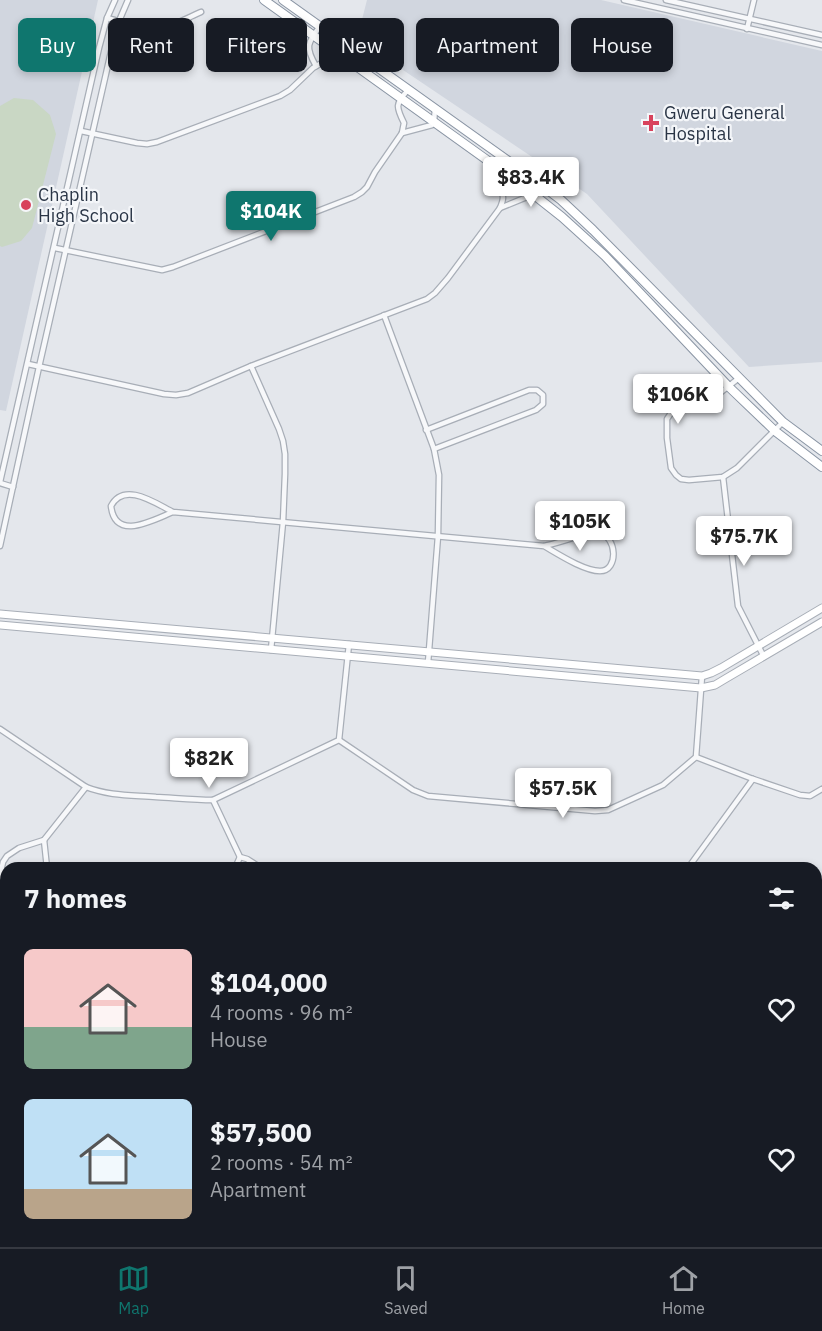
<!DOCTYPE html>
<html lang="en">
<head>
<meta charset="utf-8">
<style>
	body { margin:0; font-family:"IBM Plex Sans",sans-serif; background:#20242c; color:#f1f3f6; height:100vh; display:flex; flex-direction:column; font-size:22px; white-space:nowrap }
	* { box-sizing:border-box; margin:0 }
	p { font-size:20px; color:#9ea1a6 }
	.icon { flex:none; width:33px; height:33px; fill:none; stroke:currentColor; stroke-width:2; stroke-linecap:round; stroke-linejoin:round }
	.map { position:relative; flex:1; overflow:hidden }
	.panel { position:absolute; left:0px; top:862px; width:822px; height:386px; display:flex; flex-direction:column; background:#171b24; border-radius:18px 18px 0 0; box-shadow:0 3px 9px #0003 }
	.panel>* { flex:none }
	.top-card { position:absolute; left:18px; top:18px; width:786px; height:54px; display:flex; gap:12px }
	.price { position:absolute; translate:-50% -51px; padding:0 14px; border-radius:6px; background:#fff; color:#222; font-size:20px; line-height:39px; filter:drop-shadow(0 2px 3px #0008) }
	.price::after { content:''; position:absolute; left:50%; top:36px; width:18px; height:14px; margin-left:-9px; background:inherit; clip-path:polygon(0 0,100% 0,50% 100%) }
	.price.active { background:#0f766e; color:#fff }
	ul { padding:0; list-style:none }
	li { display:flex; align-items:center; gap:18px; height:150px; padding:0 24px }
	li span { display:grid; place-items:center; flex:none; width:168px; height:120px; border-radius:9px; color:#555 }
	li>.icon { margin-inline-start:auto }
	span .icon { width:72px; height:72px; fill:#fffc; stroke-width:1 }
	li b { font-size:26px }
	h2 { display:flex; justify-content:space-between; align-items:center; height:72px; padding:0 24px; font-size:26px }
	.chip { padding:0 21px; border-radius:9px; background:#171b24; box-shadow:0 3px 9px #0003; font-size:21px; line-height:54px }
	.chip.active { background:#0f766e; color:#fff }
	.dock { display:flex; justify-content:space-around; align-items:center; height:84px; border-top:2px solid #363941; background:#171b24; font-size:16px; color:#9ea1a6 }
	.dock a { display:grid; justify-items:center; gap:3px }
	.dock .active { color:#0f766e }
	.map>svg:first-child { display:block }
	.built { fill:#d1d6df }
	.green { fill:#c9d7c4 }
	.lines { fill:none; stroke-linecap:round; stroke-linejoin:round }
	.minor-casing { stroke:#a8aeb7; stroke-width:7 }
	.secondary-casing { stroke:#a8aeb7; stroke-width:9 }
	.trunk-casing { stroke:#8a95a4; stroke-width:10 }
	.minor { stroke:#f7f8fa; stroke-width:4.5 }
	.secondary { stroke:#fff; stroke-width:7 }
	.trunk { stroke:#fff; stroke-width:8 }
	.poi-dot { fill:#d8425c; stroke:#f4f6f9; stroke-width:2 }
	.labels { text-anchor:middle; stroke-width:4.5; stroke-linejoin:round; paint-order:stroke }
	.poi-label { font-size:18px; fill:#2a3546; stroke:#f4f6f9; text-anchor:start }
</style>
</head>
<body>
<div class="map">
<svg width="822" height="1247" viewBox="0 0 822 1247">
	<rect width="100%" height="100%" fill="#e4e7ec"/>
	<g class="built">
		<path d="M 0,0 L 98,0 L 6,411 L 0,410 Z"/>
		<path d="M 367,0 L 601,0 L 822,51 L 822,362 L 749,367 L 587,194 L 357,39 Z"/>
	</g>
	<path class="green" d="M 14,98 L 33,100 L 50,115 L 56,134 L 32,228 L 21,241 L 2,247 L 0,246 L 0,106 Z"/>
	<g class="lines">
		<defs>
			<g id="minor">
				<path d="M 624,0 L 822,45"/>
				<path d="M 666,0 L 822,35"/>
				<path d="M 107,18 C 122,22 140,29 155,28 C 170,28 187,18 201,12"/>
				<path d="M 747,29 L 754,0"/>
				<path d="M 316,66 C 305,47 307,44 320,26"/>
				<path d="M 81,131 L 137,143 L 147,144 L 157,142 L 280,96 L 290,90 L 313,68 L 325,61 L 336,57 L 348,46"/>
				<path d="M 402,133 L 432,125 L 434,122 L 435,108"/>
				<path d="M 500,208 L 527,197 L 536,180"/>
				<path d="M 55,248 L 162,270 L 173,267 L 354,197 L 362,192 L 367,187 L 375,172 L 402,133 L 404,123 C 396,107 395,104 408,90"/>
				<path d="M 384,315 L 434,449 L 439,475 L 438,536 L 428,663"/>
				<path d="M 28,364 L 164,394 L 176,395 L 188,393 L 251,366 L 427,299 L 435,293 L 448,278 L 500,208 C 505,196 503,196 499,185 C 495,176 498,163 502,155"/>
				<path d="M 251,366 L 279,429 L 283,441 L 285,454 L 285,474 L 283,522 L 271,650"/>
				<path d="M 739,378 L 711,400 L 704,404 L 684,407 L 676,409 L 671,413 L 667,419 L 667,438 L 671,468 L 676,475 L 681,479 L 689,480 L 723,477 L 737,468 L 783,422"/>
				<path d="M 426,430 L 529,390 L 537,390 L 543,395 L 543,404 L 536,410 L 434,449"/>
				<path d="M 723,477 L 738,606 L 764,657"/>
				<path d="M 0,482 L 99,48 L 107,18 L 115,0"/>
				<path d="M 0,483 L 13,487"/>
				<path d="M 173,512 C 153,520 115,542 111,506 C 124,481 155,503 173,512 L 544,546 C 557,544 590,531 599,533 C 617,536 619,571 600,571 C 584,571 558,554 544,546"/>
				<path d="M 0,546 L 39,367 L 113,43 L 119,21 L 128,0"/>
				<path d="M 0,729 L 86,787 C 109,796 132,795 156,797 C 175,798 194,800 213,800 L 339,740 L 349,644"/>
				<path d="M 339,740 L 413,790 L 428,796 L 595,811 L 608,810 L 663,785 L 696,757 L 702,676"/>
				<path d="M 696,757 L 753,779 L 800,795 L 810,796 L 822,789"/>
				<path d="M 213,800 L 240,857 L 247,859 L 261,868"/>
				<path d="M 44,840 L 47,868"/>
				<path d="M 235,868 L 240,857"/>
				<path d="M 688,868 L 753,779"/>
				<path d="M 6,890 L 2,884 L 0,876 L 3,862 L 7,856 L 19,848 L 44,840 L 86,787"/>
			</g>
			<g id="secondary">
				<path d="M 0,614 L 702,676 L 711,673 L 721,668 L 822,608"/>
				<path d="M 0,625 L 701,688 L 715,685 L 725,679 L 822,622"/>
			</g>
			<g id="trunk">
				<path d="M 264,0 L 519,183 L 562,217 L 605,256 L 729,387 L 775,431 L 822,467"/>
				<path d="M 283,0 L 528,175 L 561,200 L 593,230 L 783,422 L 822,451"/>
			</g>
		</defs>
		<use href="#minor" class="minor-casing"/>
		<use href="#secondary" class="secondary-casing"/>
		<use href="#trunk" class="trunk-casing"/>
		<use href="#minor" class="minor"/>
		<use href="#secondary" class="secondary"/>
		<use href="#trunk" class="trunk"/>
	</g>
	<g class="poi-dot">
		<path d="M648 114h6v6h6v6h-6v6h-6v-6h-6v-6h6z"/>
		<circle cx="26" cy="205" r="6"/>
	</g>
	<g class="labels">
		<g class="poi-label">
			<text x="664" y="119">Gweru General<tspan x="664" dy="21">Hospital</tspan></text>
			<text x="38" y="201">Chaplin<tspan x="38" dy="21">High School</tspan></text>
		</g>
	</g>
</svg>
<b class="price" style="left:531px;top:208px">$83.4K</b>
<b class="price active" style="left:271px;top:242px">$104K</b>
<b class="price" style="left:678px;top:425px">$106K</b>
<b class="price" style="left:580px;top:552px">$105K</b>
<b class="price" style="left:744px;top:567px">$75.7K</b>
<b class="price" style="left:209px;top:789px">$82K</b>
<b class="price" style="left:563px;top:819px">$57.5K</b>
<div class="top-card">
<a class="chip active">Buy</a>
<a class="chip">Rent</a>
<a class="chip">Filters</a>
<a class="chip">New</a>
<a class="chip">Apartment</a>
<a class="chip">House</a>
</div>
<section class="panel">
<h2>7 homes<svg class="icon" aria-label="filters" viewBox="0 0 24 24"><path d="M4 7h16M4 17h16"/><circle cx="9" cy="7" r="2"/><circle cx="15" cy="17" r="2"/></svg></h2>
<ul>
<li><span style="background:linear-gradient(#f6c9c9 65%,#7fa58c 0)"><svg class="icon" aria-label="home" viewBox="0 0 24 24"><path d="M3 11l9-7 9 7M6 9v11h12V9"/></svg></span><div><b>$104,000</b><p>4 rooms · 96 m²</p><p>House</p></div><svg class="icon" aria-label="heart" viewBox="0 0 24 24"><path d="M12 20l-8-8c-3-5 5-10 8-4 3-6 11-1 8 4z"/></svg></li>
<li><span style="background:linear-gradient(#bfe0f5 75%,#b9a48a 0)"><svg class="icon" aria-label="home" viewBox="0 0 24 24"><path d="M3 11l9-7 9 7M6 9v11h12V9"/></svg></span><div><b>$57,500</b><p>2 rooms · 54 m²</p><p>Apartment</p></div><svg class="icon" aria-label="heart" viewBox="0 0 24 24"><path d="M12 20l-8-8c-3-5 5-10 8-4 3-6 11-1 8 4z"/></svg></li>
</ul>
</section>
</div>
<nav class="dock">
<a class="active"><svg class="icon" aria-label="map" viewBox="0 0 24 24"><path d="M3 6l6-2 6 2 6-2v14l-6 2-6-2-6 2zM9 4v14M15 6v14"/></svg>Map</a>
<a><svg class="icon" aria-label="saved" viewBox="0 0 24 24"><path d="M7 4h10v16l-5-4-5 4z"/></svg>Saved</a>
<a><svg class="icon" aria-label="home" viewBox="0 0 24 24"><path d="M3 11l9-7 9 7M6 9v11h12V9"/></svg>Home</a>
</nav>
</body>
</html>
